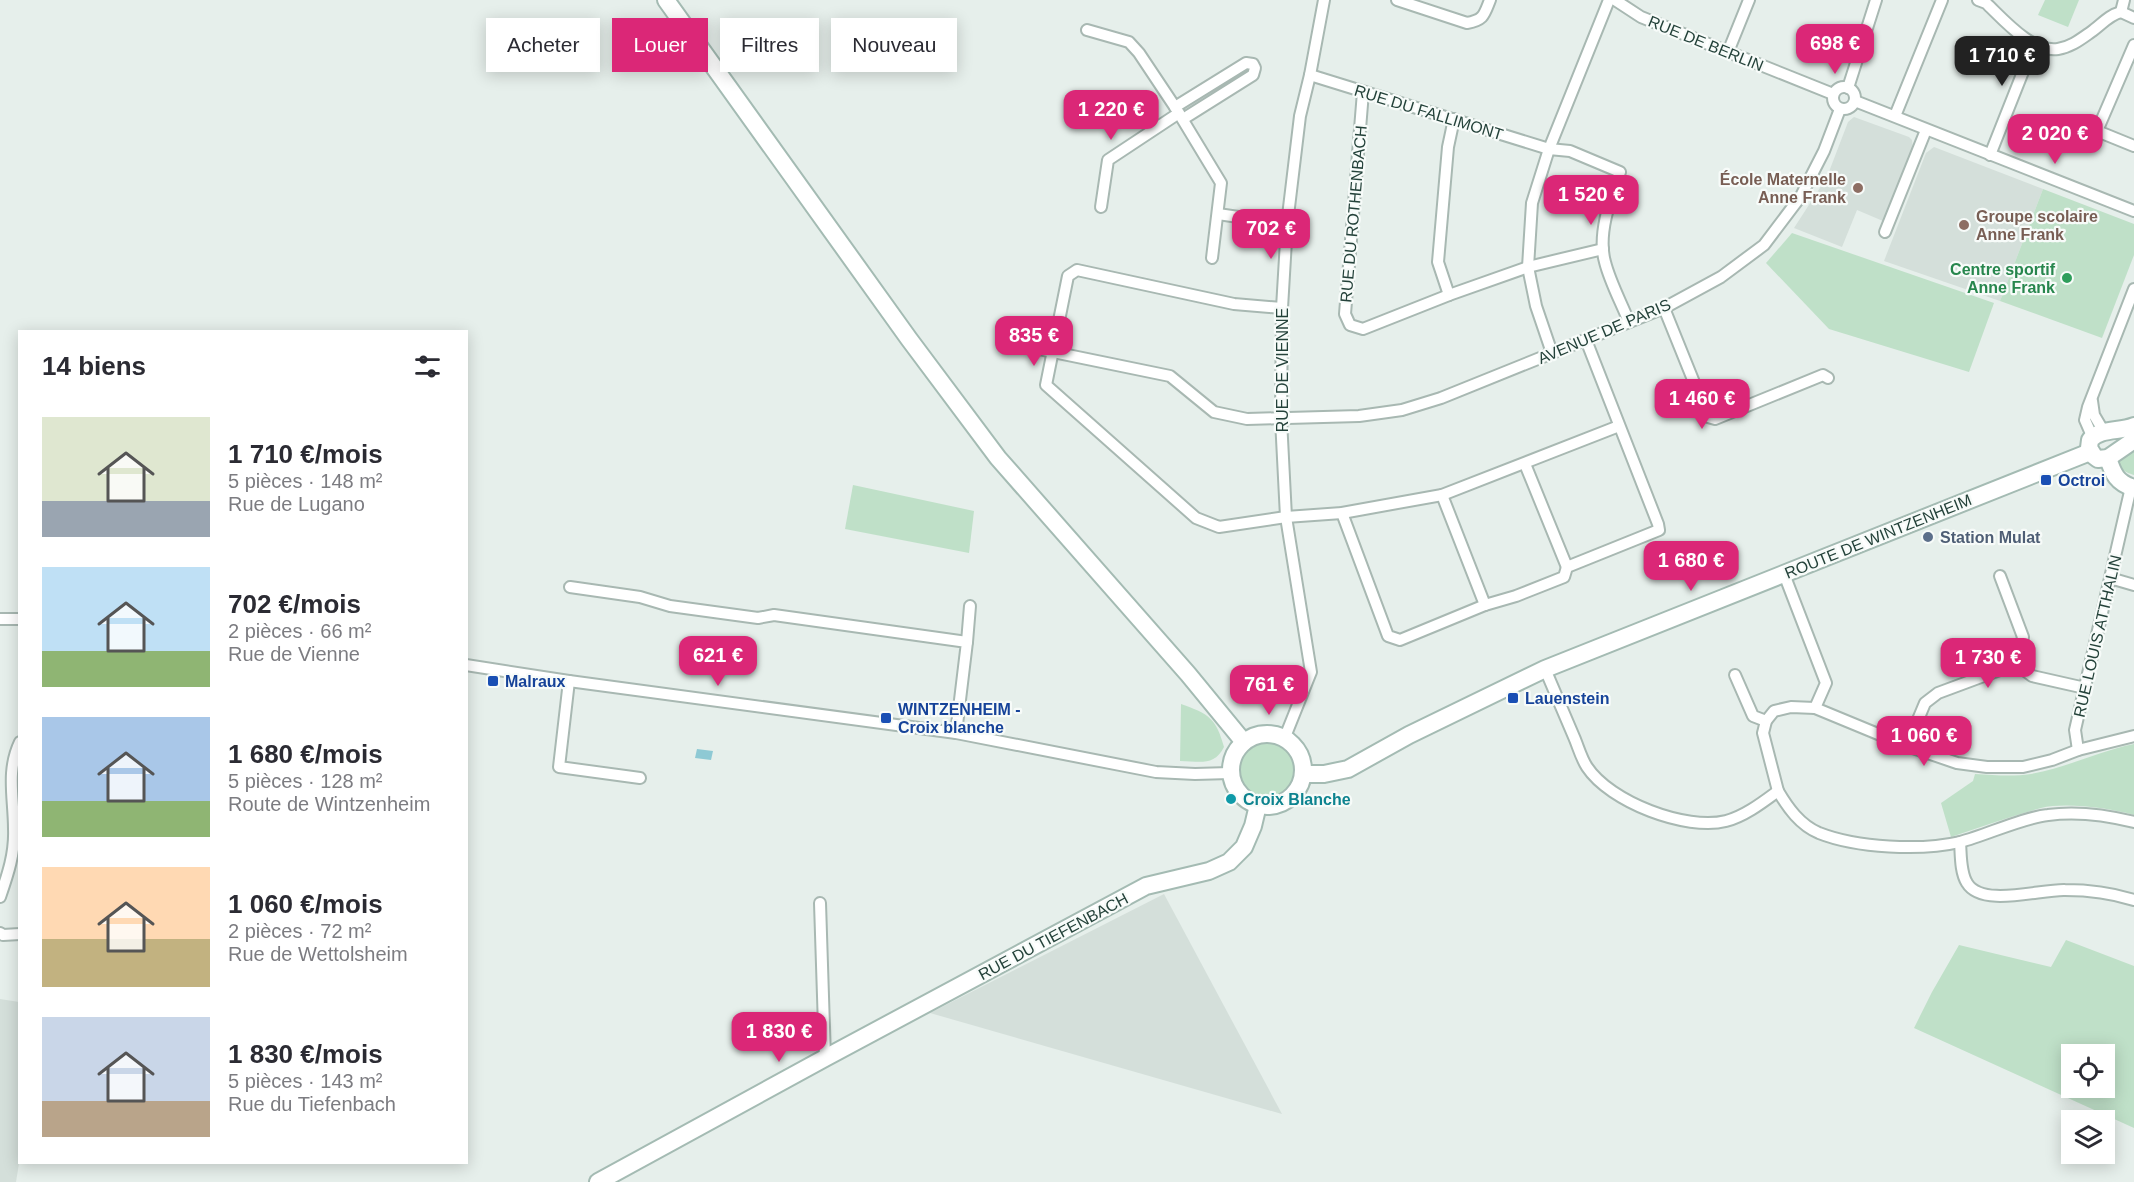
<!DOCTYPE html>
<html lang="fr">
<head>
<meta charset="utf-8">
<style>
	body { margin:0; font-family:Arial,sans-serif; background:#f2f2f3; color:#2b2b33; height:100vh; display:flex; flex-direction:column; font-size:22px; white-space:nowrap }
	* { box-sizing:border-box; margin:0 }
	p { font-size:20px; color:#7c7c81 }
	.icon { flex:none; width:33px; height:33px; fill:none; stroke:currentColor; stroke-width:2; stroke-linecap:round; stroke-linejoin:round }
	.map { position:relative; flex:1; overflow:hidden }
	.side { position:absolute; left:18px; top:330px; width:450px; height:834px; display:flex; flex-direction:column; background:#fff; border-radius:0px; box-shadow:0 3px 15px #0003 }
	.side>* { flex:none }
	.banner { position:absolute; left:486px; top:18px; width:570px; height:54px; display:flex; gap:12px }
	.controls { position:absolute; left:2061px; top:1044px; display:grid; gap:12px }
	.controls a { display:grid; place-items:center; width:54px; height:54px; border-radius:0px; background:#fff; box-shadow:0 3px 15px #0003; font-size:30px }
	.price { position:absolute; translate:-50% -51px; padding:0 14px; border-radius:12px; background:#db2777; color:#fff; font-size:20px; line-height:39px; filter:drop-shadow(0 2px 3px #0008) }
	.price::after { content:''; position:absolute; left:50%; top:36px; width:18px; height:14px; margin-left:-9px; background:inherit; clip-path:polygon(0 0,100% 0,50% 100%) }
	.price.current { background:#222; color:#fff }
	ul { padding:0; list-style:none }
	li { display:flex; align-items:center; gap:18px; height:150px; padding:0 24px }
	li span { display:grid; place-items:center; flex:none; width:168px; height:120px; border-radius:0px; color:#555 }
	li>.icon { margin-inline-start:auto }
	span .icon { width:72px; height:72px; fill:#fffc; stroke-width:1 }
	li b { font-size:26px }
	h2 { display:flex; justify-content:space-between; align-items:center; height:72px; padding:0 24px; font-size:26px }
	.tag { padding:0 21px; border-radius:0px; background:#fff; box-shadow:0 3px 15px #0003; font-size:21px; line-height:54px }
	.tag.current { background:#db2777; color:#fff }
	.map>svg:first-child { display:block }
	.built { fill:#d4dfda }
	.green { fill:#bfe0c8; fill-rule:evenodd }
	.water { fill:#8ec9d4 }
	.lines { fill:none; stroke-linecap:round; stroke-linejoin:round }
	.street-casing { stroke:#a8b8b2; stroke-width:14 }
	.secondary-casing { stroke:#a4bbb3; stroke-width:20 }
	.street { stroke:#fff; stroke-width:10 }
	.secondary { stroke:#fff; stroke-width:16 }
	.education-dot { fill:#8d6e63; stroke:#f7fbf9; stroke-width:2 }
	.leisure-dot { fill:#2e9e5b; stroke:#f7fbf9; stroke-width:2 }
	.transit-dot { fill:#1a4fb4; stroke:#f7fbf9; stroke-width:2 }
	.service-dot { fill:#5c6f8a; stroke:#f7fbf9; stroke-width:2 }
	.culture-dot { fill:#0f9aa8; stroke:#f7fbf9; stroke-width:2 }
	.labels { text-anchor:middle; stroke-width:4.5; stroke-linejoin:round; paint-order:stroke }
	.street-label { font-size:16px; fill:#24423a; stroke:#f7fbf9 }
	.education-label { font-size:16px; font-weight:bold; fill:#785e54; stroke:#f7fbf9; text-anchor:end }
	.leisure-label { font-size:16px; font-weight:bold; fill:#27864d; stroke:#f7fbf9; text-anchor:end }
	.transit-label { font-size:16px; font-weight:bold; fill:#164399; stroke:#f7fbf9; text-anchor:start }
	.service-label { font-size:16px; font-weight:bold; fill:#4e5e75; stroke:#f7fbf9; text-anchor:start }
	.culture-label { font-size:16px; font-weight:bold; fill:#0d838f; stroke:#f7fbf9; text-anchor:start }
</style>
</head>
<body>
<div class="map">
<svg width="2134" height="1182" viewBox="0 0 2134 1182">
	<rect width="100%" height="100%" fill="#e6efeb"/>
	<g class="built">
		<path d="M 1854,117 L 1909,137 L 1912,140 L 1913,148 L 1883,221 L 1857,210 L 1842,247 L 1794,228 L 1827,177 L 1848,122 Z"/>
		<path d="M 1934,147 L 2043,189 L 2000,301 L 1884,261 L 1926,153 Z"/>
		<path d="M 1164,894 L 1282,1114 L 930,1013 Z"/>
		<path d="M 0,999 L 19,1002 L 20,1157 L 16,1182 L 0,1182 Z"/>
	</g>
	<g class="green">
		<path d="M 2045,0 L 2079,0 L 2068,27 L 2038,15 Z"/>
		<path d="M 2043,189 L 2134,224 L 2134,255 L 2102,338 L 2000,301 Z"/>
		<path d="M 1792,233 L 1994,303 L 1969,372 L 1829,329 L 1766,263 Z"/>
		<path d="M 2134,448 L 2134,475 C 2124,472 2117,468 2120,456 Z"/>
		<path d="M 853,485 L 974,511 L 969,553 L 845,529 Z"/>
		<path d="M 1181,704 C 1209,714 1216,718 1224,747 C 1214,767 1199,761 1180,761 Z"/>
		<circle cx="1268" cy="769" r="29"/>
		<path d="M 2134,744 L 2134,815 C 2110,808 2065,802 2041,808 C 2011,816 1981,827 1951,837 L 1941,803 L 1973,781 L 1975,774 C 1994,775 2012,777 2031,774 C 2066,768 2099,751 2134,744 Z"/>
		<path d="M 2066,940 L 2134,966 L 2134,1128 L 1914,1028 L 1932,992 L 1959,945 L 2051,967 ZM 2072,1054 L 2104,1054 L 2104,1088 L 2072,1088 Z"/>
	</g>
	<path class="water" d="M 697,749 L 713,751 L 711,760 L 695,758 Z"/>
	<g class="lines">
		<defs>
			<g id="street">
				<path d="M 1397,0 L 1467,23 C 1484,20 1484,15 1490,0"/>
				<path d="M 1615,0 L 1641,17 L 1833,94"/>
				<path d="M 1978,0 L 1986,3 C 2003,19 2032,53 2058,49 C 2071,47 2081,39 2091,32 C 2101,25 2109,15 2121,12"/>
				<path d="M 2121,12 L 2134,18"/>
				<path d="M 2121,12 L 2124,0"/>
				<path d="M 1087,30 L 1129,42 L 1139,53 L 1175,107 L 1221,183 L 1212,258"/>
				<path d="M 2134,45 L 2097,131 L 2134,146"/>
				<path d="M 1728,52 L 1749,0"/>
				<path d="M 1310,75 L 1549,149 L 1570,151 L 1620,172 C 1611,197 1597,234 1605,262 C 1610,282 1621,302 1629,322"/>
				<circle cx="1844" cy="98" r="11"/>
				<path d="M 1848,88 L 1876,0"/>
				<path d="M 1363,92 L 1345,314 L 1350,325 L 1363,329 L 1449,295 L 1528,267 L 1603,249"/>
				<path d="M 1855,101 L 2134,211"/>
				<path d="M 1175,107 L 1246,63 L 1253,64 L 1255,68 L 1253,75 L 1183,119"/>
				<path d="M 1895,116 L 1942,0"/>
				<path d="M 1990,155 L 2034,44"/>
				<path d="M 1101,207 L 1108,160 L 1179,113"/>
				<path d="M 1218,214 L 1287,224"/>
				<path d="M 1885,232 L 1926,130"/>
				<path d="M 1449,295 L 1438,262 L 1448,147 L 1454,119"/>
				<path d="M 1282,308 L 1234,304 L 1077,270 L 1068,276 L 1046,385 L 1196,518 L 1219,527 L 1286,517 L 1342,513 L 1442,495 L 1619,426"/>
				<path d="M 1664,308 L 1708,417 L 1715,419 L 1823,375 L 1828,378"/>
				<path d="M 1009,343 L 1170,376 L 1214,412 L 1247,419 L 1359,416 L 1402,410 L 1441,398 L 1664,308 L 1721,277 L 1764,245 L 1801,196 L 1824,151 L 1840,109"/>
				<path d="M 1552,353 L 1536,306 L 1528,267 L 1532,203 L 1549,149 L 1609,0"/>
				<path d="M 2092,401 L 2094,415 L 2104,432"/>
				<path d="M 2092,436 L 2085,420 L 2088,407 L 2134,289"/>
				<path d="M 1525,464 L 1567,567"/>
				<path d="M 1442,495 L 1485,605"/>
				<path d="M 1342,513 L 1388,636 L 1400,640 L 1485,605 L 1516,596 L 1564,577 L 1567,567 L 1659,530 L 1658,524 L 1586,340"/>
				<path d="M 1784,574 L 1826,683 L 1815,708"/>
				<path d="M 2000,576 L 2023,637 L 2016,664"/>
				<path d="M 2110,578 L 2134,585"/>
				<path d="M 570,587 L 640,597 L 670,606 L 758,618 L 774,615 L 967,642 L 956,733"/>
				<path d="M 0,619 L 20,619"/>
				<path d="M 967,642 L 970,606"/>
				<path d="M 466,665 L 569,681 L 956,733 L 1156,772 L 1195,774 L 1230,773"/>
				<path d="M 1545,669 C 1555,692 1564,714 1574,737 C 1578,746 1581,758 1587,767 C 1610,802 1686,831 1726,821 C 1745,816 1763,802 1778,791 C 1788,808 1800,825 1819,833 C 1857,848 1921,851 1960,842 C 1987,835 2021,818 2048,815 C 2077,811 2106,815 2134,822"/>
				<path d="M 1735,675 L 1753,716 L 1766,721"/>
				<path d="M 569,681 L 559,767 L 640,778"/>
				<path d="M 1285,737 L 1311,672 L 1286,517 L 1281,419 L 1282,308 L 1287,224 L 1300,116 L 1310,75 L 1324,0"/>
				<path d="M 1907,746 L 1925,703 L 1938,693 L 2016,664 L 2032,676 L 2085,688"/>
				<path d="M 2078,750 L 2075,730 L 2131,487"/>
				<path d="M 1778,791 L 1763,733 L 1766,721 L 1774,711 L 1791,707 L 1815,708 L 1907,746 L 1957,763 L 1987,767 L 2023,767 L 2052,760 L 2078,750 L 2134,736"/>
				<path d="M 1960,842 C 1961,854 1960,872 1967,883 C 1982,908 2041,889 2065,890 C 2088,890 2112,893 2134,900"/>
				<path d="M 0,897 C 8,874 15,853 14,829 C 14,798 6,771 20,742"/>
				<path d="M 820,903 L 825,1058"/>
				<path d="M 0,933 L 3,935 L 20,934"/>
			</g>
			<g id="secondary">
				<path d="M 666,0 L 909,339 L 998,458 L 1188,674 L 1243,741"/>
				<path d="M 2134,426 C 2120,432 2100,428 2090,440 L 2089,448 L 2094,456 L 2098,459 L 2108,458 L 2134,440"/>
				<path d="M 2108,458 C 2113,474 2117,483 2134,488"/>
				<circle cx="1267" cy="770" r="36"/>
				<path d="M 1304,774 L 1324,774 L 1348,769 L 1409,735 L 1545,669 L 2090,452"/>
				<path d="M 598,1182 L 825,1058 L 1146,886 L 1209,871 L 1229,862 L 1244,847 L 1253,826 L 1258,805"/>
			</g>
		</defs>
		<use href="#street" class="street-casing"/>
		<use href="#secondary" class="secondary-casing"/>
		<use href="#street" class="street"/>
		<use href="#secondary" class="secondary"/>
	</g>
	<g class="education-dot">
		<circle cx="1858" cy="188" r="6"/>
		<circle cx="1964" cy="225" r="6"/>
	</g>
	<circle class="leisure-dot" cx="2067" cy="278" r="6"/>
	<g class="transit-dot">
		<rect x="2040" y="474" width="12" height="12" rx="3"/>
		<rect x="487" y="675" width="12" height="12" rx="3"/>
		<rect x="1507" y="692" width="12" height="12" rx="3"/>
		<rect x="880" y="712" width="12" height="12" rx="3"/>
	</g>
	<circle class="service-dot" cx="1928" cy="537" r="6"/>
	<circle class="culture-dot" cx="1231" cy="799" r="6"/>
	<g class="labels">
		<g class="street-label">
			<text transform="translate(1706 43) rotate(22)" y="6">RUE DE BERLIN</text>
			<text transform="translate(1429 112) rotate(17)" y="6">RUE DU FALLIMONT</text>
			<text transform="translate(1353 214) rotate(-85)" y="6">RUE DU ROTHENBACH</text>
			<text transform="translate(1604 331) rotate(-23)" y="6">AVENUE DE PARIS</text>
			<text transform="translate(1282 370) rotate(-90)" y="6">RUE DE VIENNE</text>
			<text transform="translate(1878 536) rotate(-22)" y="6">ROUTE DE WINTZENHEIM</text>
			<text transform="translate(2097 636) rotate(-77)" y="6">RUE LOUIS ATTHALIN</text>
			<text transform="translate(1053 936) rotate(-28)" y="6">RUE DU TIEFENBACH</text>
		</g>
		<g class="education-label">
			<text x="1846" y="185">École Maternelle<tspan x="1846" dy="18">Anne Frank</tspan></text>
			<text x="1976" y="222" text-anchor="start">Groupe scolaire<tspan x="1976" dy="18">Anne Frank</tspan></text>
		</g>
		<g class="leisure-label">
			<text x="2055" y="275">Centre sportif<tspan x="2055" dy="18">Anne Frank</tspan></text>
		</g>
		<g class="transit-label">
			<text x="2058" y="486">Octroi</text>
			<text x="505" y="687">Malraux</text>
			<text x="1525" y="704">Lauenstein</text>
			<text x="898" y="715">WINTZENHEIM -<tspan x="898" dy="18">Croix blanche</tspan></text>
		</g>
		<g class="service-label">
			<text x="1940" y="543">Station Mulat</text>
		</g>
		<g class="culture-label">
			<text x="1243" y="805">Croix Blanche</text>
		</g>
	</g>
</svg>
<div class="controls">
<a><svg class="icon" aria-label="locate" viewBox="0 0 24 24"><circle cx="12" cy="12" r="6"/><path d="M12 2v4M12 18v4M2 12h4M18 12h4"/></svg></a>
<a><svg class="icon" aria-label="layers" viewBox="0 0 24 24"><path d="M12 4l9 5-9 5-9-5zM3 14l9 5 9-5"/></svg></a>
</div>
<b class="price" style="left:1835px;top:75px">698 €</b>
<b class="price current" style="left:2002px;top:87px">1 710 €</b>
<b class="price" style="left:1111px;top:141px">1 220 €</b>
<b class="price" style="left:2055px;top:165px">2 020 €</b>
<b class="price" style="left:1591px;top:226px">1 520 €</b>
<b class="price" style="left:1271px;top:260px">702 €</b>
<b class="price" style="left:1034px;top:367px">835 €</b>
<b class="price" style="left:1702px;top:430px">1 460 €</b>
<b class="price" style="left:1691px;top:592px">1 680 €</b>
<b class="price" style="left:718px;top:687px">621 €</b>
<b class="price" style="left:1988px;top:689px">1 730 €</b>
<b class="price" style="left:1269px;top:716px">761 €</b>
<b class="price" style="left:1924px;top:767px">1 060 €</b>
<b class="price" style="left:779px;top:1063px">1 830 €</b>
<div class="banner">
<a class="tag">Acheter</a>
<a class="tag current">Louer</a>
<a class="tag">Filtres</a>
<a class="tag">Nouveau</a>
</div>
<section class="side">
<h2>14 biens<svg class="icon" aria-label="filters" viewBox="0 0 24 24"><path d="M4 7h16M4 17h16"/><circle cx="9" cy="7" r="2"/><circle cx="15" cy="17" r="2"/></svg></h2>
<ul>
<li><span style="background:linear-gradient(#dfe7d0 70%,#9aa5b1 0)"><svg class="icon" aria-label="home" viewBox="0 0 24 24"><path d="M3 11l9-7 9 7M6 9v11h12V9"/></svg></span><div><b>1 710 €/mois</b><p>5 pièces · 148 m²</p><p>Rue de Lugano</p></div></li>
<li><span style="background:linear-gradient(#bfe0f5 70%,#8fb573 0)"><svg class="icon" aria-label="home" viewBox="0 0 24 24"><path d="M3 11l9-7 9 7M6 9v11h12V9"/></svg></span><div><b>702 €/mois</b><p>2 pièces · 66 m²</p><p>Rue de Vienne</p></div></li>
<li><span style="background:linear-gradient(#a9c7e8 70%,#8fb573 0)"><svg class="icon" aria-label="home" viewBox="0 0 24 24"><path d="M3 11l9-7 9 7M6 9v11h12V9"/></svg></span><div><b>1 680 €/mois</b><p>5 pièces · 128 m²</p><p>Route de Wintzenheim</p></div></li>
<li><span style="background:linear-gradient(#ffd9b3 60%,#c2b280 0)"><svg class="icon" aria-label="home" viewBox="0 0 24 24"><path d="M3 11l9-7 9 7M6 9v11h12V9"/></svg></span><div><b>1 060 €/mois</b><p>2 pièces · 72 m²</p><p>Rue de Wettolsheim</p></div></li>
<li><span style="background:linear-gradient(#c9d6e8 70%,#b9a48a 0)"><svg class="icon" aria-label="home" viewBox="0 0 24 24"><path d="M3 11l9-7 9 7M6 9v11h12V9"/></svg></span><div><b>1 830 €/mois</b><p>5 pièces · 143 m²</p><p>Rue du Tiefenbach</p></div></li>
</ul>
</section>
</div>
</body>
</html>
